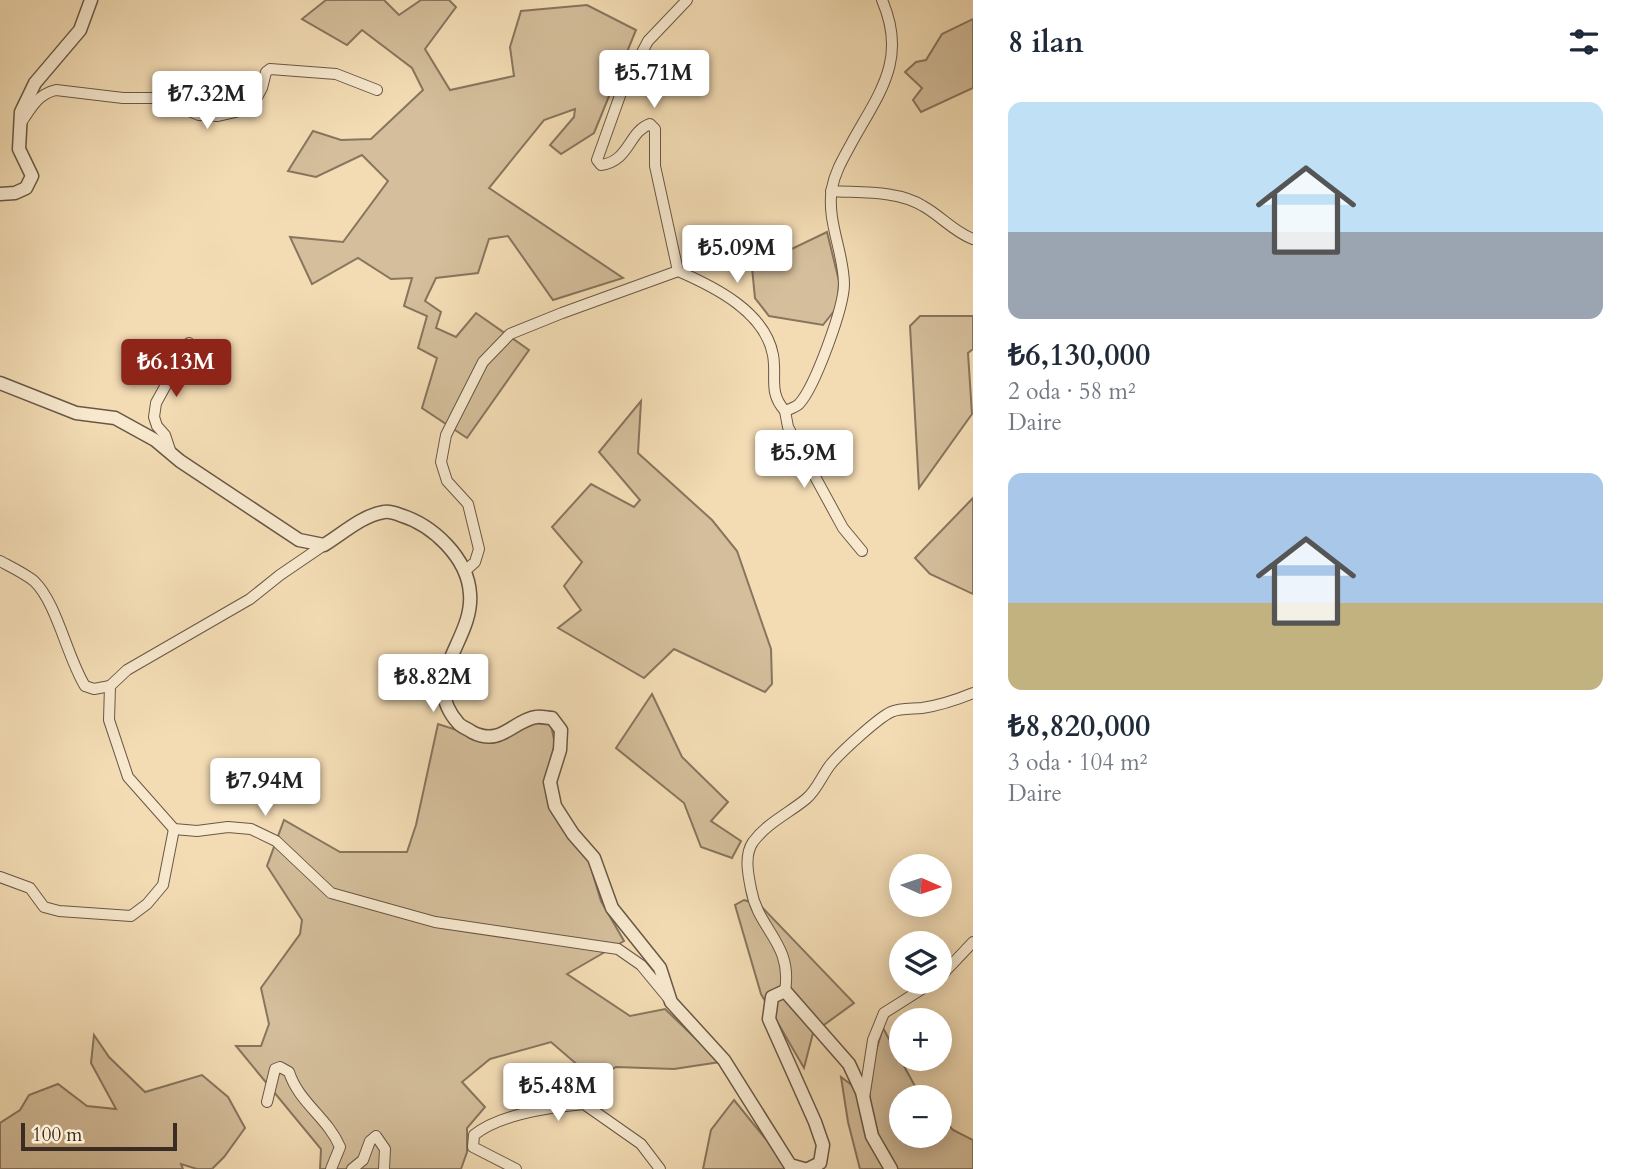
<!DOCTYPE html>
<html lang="tr">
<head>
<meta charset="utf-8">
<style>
	body { margin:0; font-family:Cardo,serif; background:#f6f6f7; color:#1f2937; height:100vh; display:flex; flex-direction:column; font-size:26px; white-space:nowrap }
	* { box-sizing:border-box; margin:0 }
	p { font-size:23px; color:#747a83 }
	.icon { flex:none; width:38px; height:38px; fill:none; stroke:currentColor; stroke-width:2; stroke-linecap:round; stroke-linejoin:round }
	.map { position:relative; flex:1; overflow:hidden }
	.side { display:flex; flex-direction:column; background:#fff; width:665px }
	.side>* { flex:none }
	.needle { width:46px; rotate:93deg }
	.controls { position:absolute; left:889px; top:854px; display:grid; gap:14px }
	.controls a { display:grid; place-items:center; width:63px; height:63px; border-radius:50%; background:#fff; box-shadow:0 4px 18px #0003; font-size:35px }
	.scale { position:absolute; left:21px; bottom:18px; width:156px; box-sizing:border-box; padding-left:7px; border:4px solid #3a2c22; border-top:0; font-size:19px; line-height:24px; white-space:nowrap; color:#3a2c22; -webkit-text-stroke:5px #f7e8ce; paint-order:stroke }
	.price { position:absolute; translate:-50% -60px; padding:0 16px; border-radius:7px; background:#fff; color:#222; font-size:23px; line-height:46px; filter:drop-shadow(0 2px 4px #0008) }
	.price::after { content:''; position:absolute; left:50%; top:42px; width:21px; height:16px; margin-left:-10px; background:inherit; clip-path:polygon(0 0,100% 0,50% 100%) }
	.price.on { background:#8f2418; color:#fff }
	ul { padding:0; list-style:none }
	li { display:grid; align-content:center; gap:14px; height:371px; padding:0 35px }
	li span { display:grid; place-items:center; height:217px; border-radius:14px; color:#555 }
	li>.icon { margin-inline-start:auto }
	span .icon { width:126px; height:126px; fill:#fffc; stroke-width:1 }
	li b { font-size:30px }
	h2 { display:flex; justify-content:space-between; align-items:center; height:84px; padding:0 35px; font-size:30px }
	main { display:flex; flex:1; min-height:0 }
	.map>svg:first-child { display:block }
	.green { fill:#d4be9b; stroke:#87755e; stroke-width:2 }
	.building { fill:#9a886e; stroke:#3a2c22; stroke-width:2 }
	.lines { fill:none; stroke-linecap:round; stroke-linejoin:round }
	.minor-casing { stroke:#685846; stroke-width:12 }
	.tertiary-casing { stroke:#685846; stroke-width:15 }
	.minor { stroke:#f7e8ce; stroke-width:10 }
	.tertiary { stroke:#f7e8ce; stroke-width:12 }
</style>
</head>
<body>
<main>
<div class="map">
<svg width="973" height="1169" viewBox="0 0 973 1169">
	<rect width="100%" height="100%" fill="#f3dcb4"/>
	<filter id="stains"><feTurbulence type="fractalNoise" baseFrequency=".00286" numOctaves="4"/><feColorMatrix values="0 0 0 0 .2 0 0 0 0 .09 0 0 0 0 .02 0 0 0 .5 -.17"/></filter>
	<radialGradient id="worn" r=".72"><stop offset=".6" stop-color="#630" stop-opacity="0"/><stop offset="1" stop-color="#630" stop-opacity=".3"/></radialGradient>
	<g class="green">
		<path d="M 326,0 L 384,0 L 399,15 L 421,0 L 449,0 L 456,7 L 425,49 L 450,90 L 514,76 L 510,47 L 521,11 L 587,5 L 636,30 L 594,133 L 561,154 L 550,145 L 574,117 L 575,109 L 544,120 L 489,188 L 623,278 L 553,300 L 508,236 L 489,239 L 478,273 L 436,278 L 425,301 L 441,312 L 436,328 L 456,337 L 476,313 L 529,350 L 467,438 L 422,408 L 437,358 L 418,348 L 427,316 L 404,306 L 412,278 L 391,279 L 358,258 L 312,284 L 290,237 L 343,242 L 388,181 L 362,155 L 316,177 L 288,171 L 313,131 L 341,140 L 371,139 L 423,90 L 412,68 L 362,30 L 347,45 L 302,19 Z"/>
		<path d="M 973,19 L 973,88 L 921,112 L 913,100 L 922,88 L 905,72 L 916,62 L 926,60 L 942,34 Z"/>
		<path d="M 827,232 L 839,281 L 838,306 L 823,325 L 769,316 L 755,298 L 752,268 Z"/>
		<path d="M 920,316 L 973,316 L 973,349 L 968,353 L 972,414 L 919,488 L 910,326 Z"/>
		<path d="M 641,401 L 638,453 L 712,520 L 737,551 L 771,649 L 772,684 L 765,692 L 674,649 L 644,678 L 558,628 L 581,610 L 564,586 L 582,562 L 552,527 L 591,484 L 634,507 L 640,500 L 599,452 Z"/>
		<path d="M 973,498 L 973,594 L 930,574 L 915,558 Z"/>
		<path d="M 652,694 L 682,757 L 728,802 L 711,821 L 741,841 L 732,858 L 701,847 L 684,803 L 616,748 Z"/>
		<path d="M 535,723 L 551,725 L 555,744 L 550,761 L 547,794 L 588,858 L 601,901 L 624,941 L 567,974 L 630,1016 L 665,1009 L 720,1062 L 674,1069 L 616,1067 L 595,1080 L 551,1042 L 490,1059 L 462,1082 L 485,1107 L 467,1128 L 467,1152 L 461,1169 L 320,1169 L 321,1149 L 236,1046 L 261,1046 L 269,1024 L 261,988 L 300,934 L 302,920 L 267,866 L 284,820 L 340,852 L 407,852 L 416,825 L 438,724 L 491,741 Z"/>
		<path d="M 744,900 L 760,905 L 854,1003 L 813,1033 L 804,1068 L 761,994 L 735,905 Z"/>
		<path d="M 883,1028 L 921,1097 L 901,1097 L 901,1136 L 940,1136 L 940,1116 L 953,1130 L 973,1140 L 973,1169 L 860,1169 L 848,1122 L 841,1077 L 869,1098 L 875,1054 Z"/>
		<path d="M 94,1035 L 109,1057 L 145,1092 L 202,1075 L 228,1097 L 245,1128 L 224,1157 L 212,1169 L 197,1169 L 181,1164 L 183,1169 L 0,1169 L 0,1123 L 20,1110 L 29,1095 L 58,1084 L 87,1106 L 116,1109 L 91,1063 Z"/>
		<path d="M 734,1100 L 790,1169 L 703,1169 L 711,1130 Z"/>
	</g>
	<path class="building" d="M 720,248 L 721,268 L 696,269 L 696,249 Z"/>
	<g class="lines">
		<defs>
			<g id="minor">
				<path d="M 23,120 C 32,106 39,94 56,90 L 123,98 L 157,98 L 199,115 L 218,116 L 244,110 L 255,101 L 262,88 L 266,72 L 270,69 L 336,74 L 377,90"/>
				<path d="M 831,191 C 861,193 897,190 923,206 C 941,216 954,232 973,239"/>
				<path d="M 678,271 L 655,166 L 655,129 L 650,124 C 628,132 630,161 601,165 L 597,160 L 622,90 L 648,41 L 687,0"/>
				<path d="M 785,411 L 788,427 L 843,528 L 862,551"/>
				<path d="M 171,453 L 165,435 L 157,426 L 154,417 L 156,403 L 189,343"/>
				<path d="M 324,545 L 280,575 L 250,599 L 127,670 L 110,686 L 109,720 L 128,777 L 174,829 L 197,831 L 228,827 L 251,829 L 276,841 L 331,893 L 435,922 L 618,949 L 641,965 L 669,999"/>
				<path d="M 0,561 C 11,567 24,573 34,581 C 57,603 67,657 85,686 L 94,689 L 110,686"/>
				<path d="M 465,571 L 475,562 L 479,549 L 468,504 L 447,481 L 441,462 L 446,435 L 483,362 L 510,334 L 562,313 L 678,271 C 715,287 765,312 773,355 C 777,378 768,392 785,411 C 790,409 796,407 799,404 C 815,387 844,307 844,284 C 844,253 826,220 832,188 C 835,172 843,159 851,144 C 879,93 908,60 882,0"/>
				<path d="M 0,877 L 30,888 L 44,907 L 59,911 L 131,916 L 147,904 L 163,885 L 174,829"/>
				<path d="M 940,977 L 973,942"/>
				<path d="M 785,991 C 793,943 758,930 751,889 C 748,874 744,855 753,842 C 767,823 789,813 806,799 C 817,790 822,775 831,764 C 841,752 878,718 891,712 C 900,708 912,709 922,708 C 941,705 956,700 973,693"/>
				<path d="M 864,1098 L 873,1040 L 884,1013 L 933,982"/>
				<path d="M 267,1102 L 275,1069 L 280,1067 L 289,1072 C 299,1103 328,1118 340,1147 L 331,1169"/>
				<path d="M 352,1169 L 363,1160 L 370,1141 L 376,1136 L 385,1149 L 384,1169"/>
				<path d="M 516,1169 L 473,1147 L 474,1135 C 500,1114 551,1107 584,1104 L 641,1144 L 660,1169"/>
			</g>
			<g id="tertiary">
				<path d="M 0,194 L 15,193 L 26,188 L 32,176 L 19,149 L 21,112 L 35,83 L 80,30 L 91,0"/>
				<path d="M 0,383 L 76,413 L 115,418 L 155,440 L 180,461 L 299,540 L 324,545 C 342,534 363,515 384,512 C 389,511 395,513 400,515 C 433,525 468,558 470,594 C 474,641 417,678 459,724 C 462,727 468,729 472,732 C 501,747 512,721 536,717 C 541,716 548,718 552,718 L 561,730 L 560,750 L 550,782 L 555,806 L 573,834 L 594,858 L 612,908 L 660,968 L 671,1002 L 724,1060 L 790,1165 L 804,1169"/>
				<path d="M 808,1169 L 820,1163 L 823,1145 L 815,1122 L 769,1019 L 772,997 L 785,991 L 849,1064 L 862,1092 L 872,1136 L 891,1169"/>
			</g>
		</defs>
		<use href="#minor" class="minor-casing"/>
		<use href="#tertiary" class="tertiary-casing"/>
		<use href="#minor" class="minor"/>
		<use href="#tertiary" class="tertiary"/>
	</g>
	<rect width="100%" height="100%" filter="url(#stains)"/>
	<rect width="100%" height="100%" fill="url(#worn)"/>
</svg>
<div class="controls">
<a><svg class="needle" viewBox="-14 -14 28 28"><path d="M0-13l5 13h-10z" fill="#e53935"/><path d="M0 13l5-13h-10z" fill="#747a83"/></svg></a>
<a><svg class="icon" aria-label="layers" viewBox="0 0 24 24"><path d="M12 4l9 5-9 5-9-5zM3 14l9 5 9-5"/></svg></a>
<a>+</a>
<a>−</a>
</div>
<div class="scale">100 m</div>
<b class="price" style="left:654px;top:110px">₺5.71M</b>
<b class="price" style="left:207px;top:131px">₺7.32M</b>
<b class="price" style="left:737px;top:285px">₺5.09M</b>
<b class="price on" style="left:176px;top:399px">₺6.13M</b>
<b class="price" style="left:804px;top:490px">₺5.9M</b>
<b class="price" style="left:433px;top:714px">₺8.82M</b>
<b class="price" style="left:265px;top:818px">₺7.94M</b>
<b class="price" style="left:558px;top:1123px">₺5.48M</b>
</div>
<section class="side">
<h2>8 ilan<svg class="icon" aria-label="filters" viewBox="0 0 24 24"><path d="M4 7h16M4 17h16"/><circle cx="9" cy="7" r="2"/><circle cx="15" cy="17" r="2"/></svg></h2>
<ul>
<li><span style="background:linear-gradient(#bfe0f5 60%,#9aa5b1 0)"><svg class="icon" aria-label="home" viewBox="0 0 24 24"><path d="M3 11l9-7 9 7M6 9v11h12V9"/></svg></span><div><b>₺6,130,000</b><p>2 oda · 58 m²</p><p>Daire</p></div></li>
<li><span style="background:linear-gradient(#a9c7e8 60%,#c2b280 0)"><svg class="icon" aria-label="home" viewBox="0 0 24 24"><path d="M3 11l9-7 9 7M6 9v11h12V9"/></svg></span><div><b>₺8,820,000</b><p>3 oda · 104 m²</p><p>Daire</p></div></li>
</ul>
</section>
</main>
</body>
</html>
